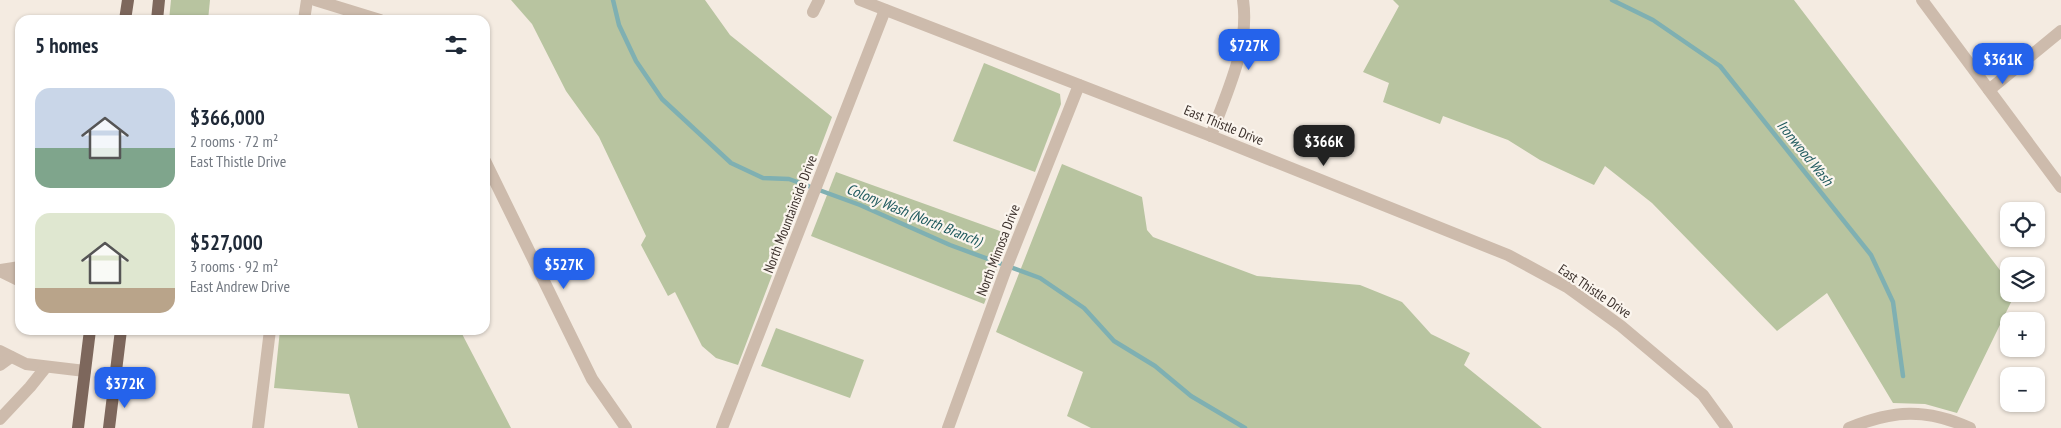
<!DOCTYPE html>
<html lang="en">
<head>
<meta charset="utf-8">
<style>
	body { margin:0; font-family:"PT Sans Narrow",sans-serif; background:#f2f2f3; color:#1f2937; height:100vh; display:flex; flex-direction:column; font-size:19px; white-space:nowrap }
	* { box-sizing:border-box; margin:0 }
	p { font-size:16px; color:#747a83 }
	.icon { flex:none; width:28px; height:28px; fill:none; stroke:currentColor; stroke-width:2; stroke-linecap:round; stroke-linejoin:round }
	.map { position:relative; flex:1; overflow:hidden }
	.panel { position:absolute; left:15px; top:15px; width:475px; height:320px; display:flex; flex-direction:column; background:#fff; border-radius:15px; box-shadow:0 1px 4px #0004 }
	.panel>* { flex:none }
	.fabs { position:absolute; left:2000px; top:202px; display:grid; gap:10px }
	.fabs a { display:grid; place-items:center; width:45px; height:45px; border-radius:10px; background:#fff; box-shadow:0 1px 4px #0004; font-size:25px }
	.price { position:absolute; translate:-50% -42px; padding:0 11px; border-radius:10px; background:#2563eb; color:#fff; font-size:16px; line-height:32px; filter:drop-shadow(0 1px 2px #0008) }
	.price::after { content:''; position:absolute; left:50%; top:30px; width:15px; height:11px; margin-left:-8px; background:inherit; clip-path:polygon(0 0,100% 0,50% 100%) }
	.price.active { background:#222; color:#fff }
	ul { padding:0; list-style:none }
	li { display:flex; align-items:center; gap:15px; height:125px; padding:0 20px }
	li span { display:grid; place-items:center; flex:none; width:140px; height:100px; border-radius:15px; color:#555 }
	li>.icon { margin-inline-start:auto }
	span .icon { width:60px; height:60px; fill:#fffc; stroke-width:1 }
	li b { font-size:21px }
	h2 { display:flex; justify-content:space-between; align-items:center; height:60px; padding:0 20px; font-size:21px }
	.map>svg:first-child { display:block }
	.green { fill:#b8c4a0 }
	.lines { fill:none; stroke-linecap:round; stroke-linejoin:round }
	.stream { stroke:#7fb0b2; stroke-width:4.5 }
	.minor { stroke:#cdbbac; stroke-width:12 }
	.major { stroke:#7d675c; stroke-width:12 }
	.labels { text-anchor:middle; stroke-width:4.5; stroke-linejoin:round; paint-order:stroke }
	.street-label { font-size:14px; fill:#3b302b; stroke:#fbf5ee }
	.water-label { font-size:15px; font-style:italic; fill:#1f5a5e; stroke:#fbf5ee }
</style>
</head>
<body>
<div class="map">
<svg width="2061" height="428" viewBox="0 0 2061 428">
	<rect width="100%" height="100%" fill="#f4ebe1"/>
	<g class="green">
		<path d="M 171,0 L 210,0 L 208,20 L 169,20 Z"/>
		<path d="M 511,0 L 705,0 L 730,35 L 832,117 L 738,365 L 716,358 L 702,346 L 675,292 L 668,296 L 641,245 L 646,236 L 599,137 L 566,91 L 532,24 Z"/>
		<path d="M 1393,0 L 1794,0 L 2009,282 L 2009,294 L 2015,294 L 1957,413 L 1925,404 L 1893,403 L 1827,293 L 1777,331 L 1652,203 L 1605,166 L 1594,185 L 1540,160 L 1508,140 L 1443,116 L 1440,124 L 1383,102 L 1389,83 L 1363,72 L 1399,6 Z"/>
		<path d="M 984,63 L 1060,94 L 1061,104 L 1035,172 L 953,141 Z"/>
		<path d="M 1062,164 L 1142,197 L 1147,230 L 1153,237 L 1257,276 L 1360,285 L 1402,302 L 1431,334 L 1470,353 L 1464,365 L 1542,428 L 1091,428 L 1067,416 L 1083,372 L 996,332 Z"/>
		<path d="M 836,172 L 1011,235 L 984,304 L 811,236 Z"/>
		<path d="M 776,328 L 864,360 L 850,398 L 761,366 Z"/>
		<path d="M 280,330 L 460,330 L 511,428 L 358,428 L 349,394 L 274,388 Z"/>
	</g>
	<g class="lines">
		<g class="stream">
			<path d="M 613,0 L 619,25 L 636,61 L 662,99 L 731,163 L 763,178 L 789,179 L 860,205 L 950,245 L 1040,278 L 1084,308 L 1114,341 L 1155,366 L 1191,396 L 1245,428"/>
			<path d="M 1612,0 L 1653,20 L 1720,66 L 1871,255 L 1893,302 L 1903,376"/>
		</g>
		<g class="minor">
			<path d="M 315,0 L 380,20"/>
			<path d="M 860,0 L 1211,136 L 1508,255 L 1567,287 L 1621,326 L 1703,395 L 1727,428"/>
			<path d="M 1922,0 L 2061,187"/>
			<path d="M 813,12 L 819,0"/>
			<path d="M 304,20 L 307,0"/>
			<path d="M 1989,90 L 2061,31"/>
			<path d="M 1211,136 C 1226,93 1250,47 1243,0"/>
			<path d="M 485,161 L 592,379 L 626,428"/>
			<path d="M 0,270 L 20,267"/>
			<path d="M 0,271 L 20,281"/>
			<path d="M 0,351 L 26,364 L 85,371"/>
			<path d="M 0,365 L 11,357"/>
			<path d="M 0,419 L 30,387 L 46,367"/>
			<path d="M 258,428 L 270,330"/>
			<path d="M 722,428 L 885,10"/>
			<path d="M 948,428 L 1007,266 L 1079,85"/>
			<path d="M 1849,428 C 1893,410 1926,408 1970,428"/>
		</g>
		<g class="major">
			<path d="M 125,20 L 128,0"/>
			<path d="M 157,20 L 159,0"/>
			<path d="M 78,428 L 90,330"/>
			<path d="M 109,428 L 121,330"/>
		</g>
	</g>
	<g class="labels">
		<g class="street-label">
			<text transform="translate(1224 125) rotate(22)" y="5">East Thistle Drive</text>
			<text transform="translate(790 214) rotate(-69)" y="5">North Mountainside Drive</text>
			<text transform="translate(998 250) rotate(-69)" y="5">North Mimosa Drive</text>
			<text transform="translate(1595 291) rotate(34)" y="5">East Thistle Drive</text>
		</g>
		<g class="water-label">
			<text transform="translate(1805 153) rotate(51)" y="5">Ironwood Wash</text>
			<text transform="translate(914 215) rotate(22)" y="5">Colony Wash (North Branch)</text>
		</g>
	</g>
</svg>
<div class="fabs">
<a><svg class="icon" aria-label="locate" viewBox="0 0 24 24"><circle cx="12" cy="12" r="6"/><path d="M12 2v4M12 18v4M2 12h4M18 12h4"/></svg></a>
<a><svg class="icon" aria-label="layers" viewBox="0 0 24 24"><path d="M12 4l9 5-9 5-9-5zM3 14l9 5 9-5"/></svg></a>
<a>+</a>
<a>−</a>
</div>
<b class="price" style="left:1249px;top:71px">$727K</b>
<b class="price" style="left:2003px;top:85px">$361K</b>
<b class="price active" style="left:1324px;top:167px">$366K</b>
<b class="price" style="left:564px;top:290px">$527K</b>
<b class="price" style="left:125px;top:409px">$372K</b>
<section class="panel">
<h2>5 homes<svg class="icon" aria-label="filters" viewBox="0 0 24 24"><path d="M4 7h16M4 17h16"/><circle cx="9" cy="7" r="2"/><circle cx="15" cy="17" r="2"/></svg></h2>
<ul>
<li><span style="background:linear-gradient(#c9d6e8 60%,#7fa58c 0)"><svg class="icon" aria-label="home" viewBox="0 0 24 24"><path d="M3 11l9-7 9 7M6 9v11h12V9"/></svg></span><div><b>$366,000</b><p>2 rooms · 72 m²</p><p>East Thistle Drive</p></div></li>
<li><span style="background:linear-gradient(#dfe7d0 75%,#b9a48a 0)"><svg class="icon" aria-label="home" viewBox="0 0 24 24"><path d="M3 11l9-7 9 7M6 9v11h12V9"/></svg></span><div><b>$527,000</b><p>3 rooms · 92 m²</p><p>East Andrew Drive</p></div></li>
</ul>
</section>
</div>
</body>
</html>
